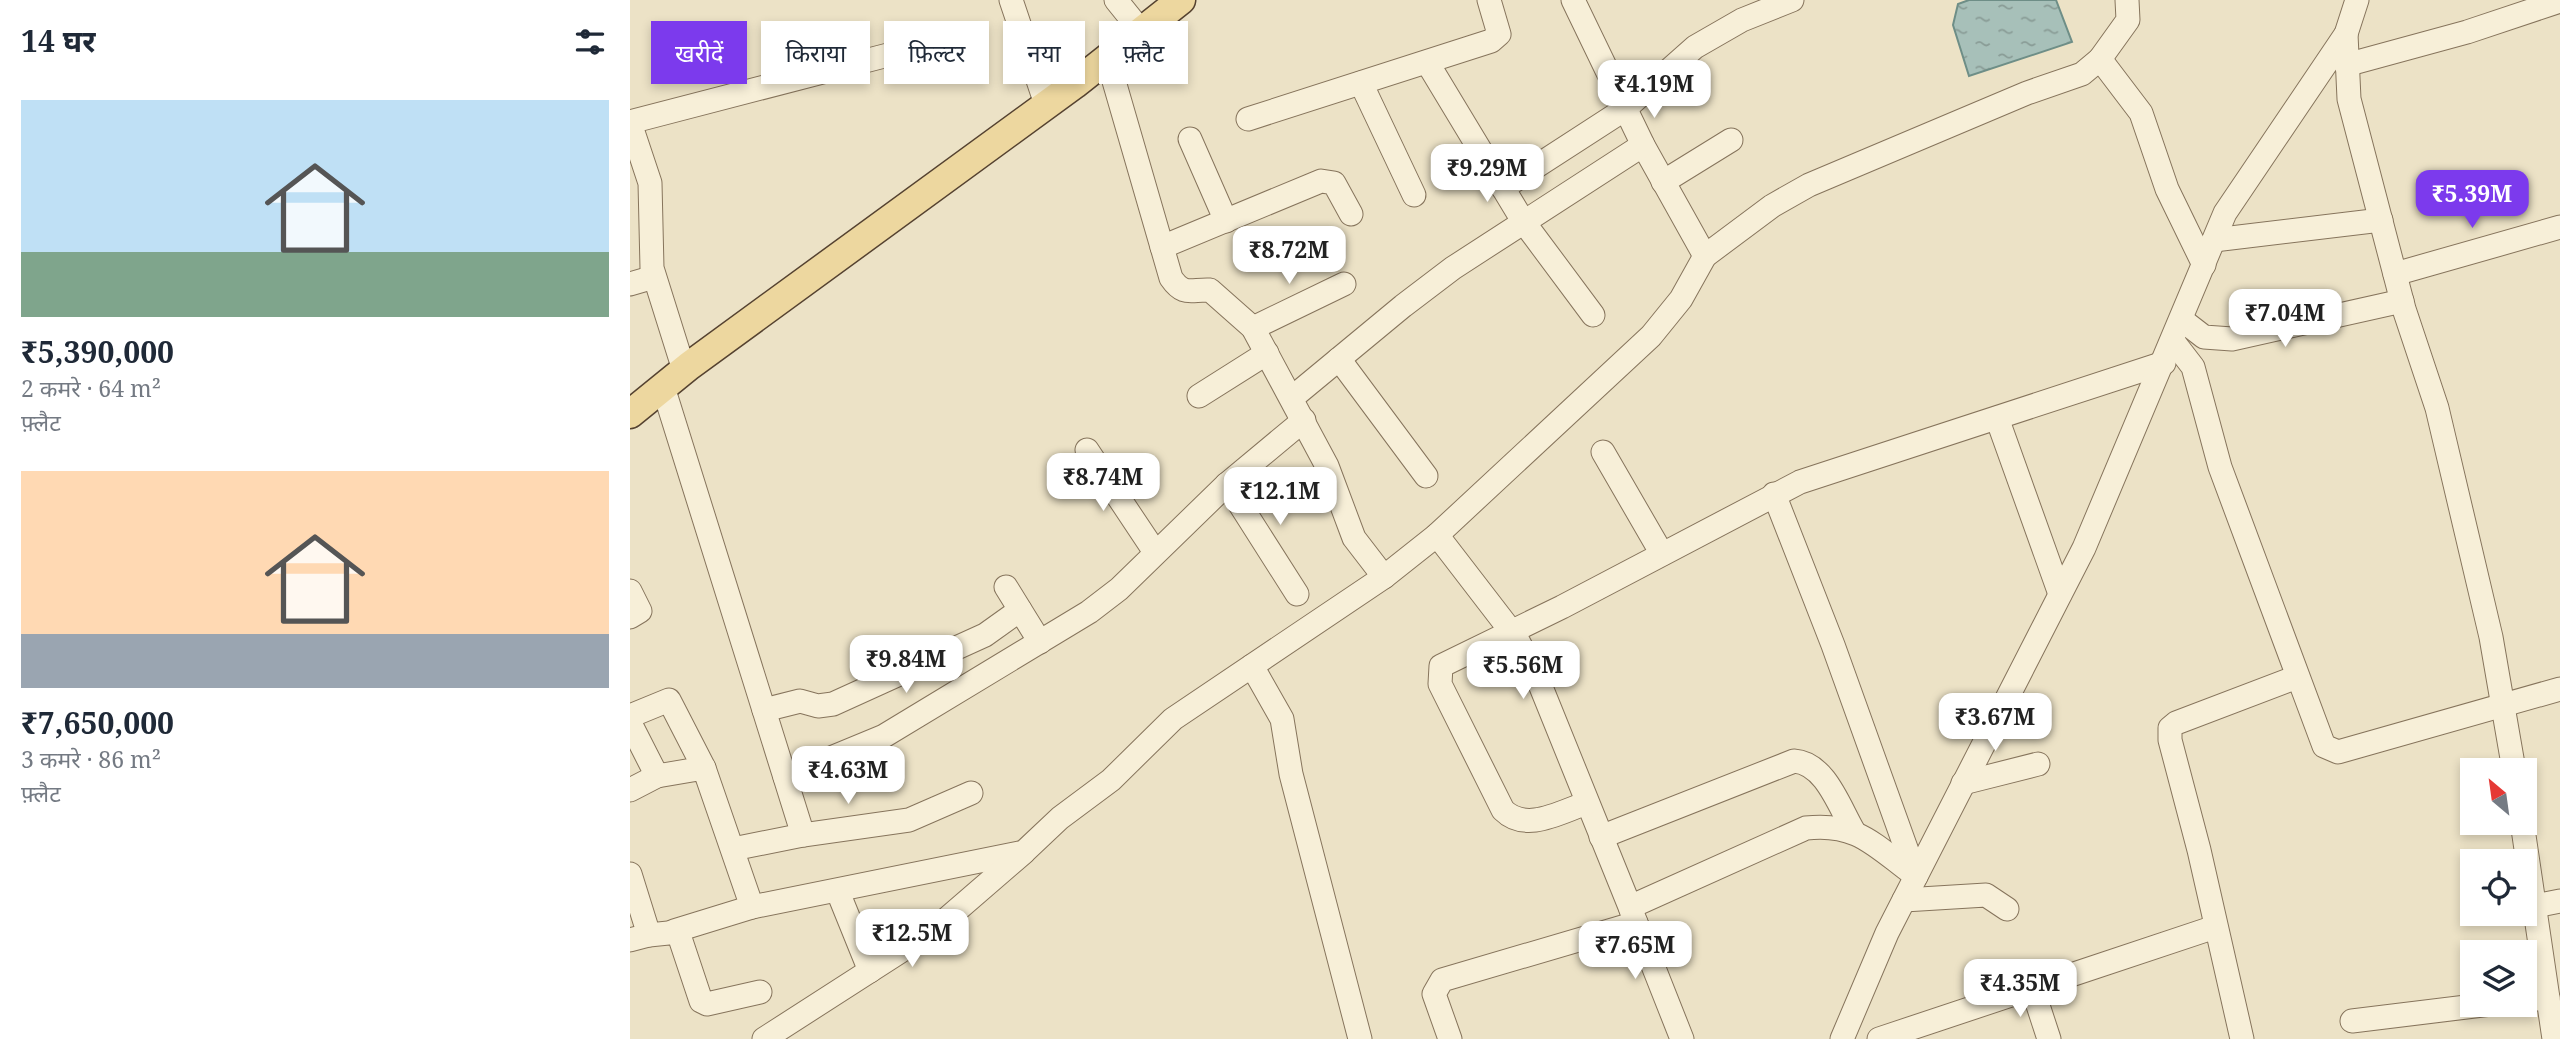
<!DOCTYPE html>
<html lang="hi">
<head>
<meta charset="utf-8">
<style>
	body { margin:0; font-family:"Noto Serif","Noto Sans Devanagari",serif; background:#f2f2f3; color:#1f2937; height:100vh; display:flex; flex-direction:column; font-size:26px; white-space:nowrap }
	* { box-sizing:border-box; margin:0 }
	p { font-size:23px; color:#747a83 }
	.icon { flex:none; width:38px; height:38px; fill:none; stroke:currentColor; stroke-width:2; stroke-linecap:round; stroke-linejoin:round }
	.map { position:relative; flex:1; overflow:hidden }
	.drawer { display:flex; flex-direction:column; background:#fff; width:630px }
	.drawer>* { flex:none }
	.hud { position:absolute; left:21px; top:21px; width:665px; height:63px; display:flex; gap:14px }
	.needle { width:46px; rotate:331deg }
	.tools { position:absolute; left:1830px; top:758px; display:grid; gap:14px }
	.tools a { display:grid; place-items:center; width:77px; height:77px; border-radius:0px; background:#fff; box-shadow:0 4px 10px #0003; font-size:35px }
	.price { position:absolute; translate:-50% -60px; padding:0 16px; border-radius:14px; background:#fff; color:#222; font-size:23px; line-height:46px; filter:drop-shadow(0 2px 4px #0008) }
	.price::after { content:''; position:absolute; left:50%; top:42px; width:21px; height:16px; margin-left:-10px; background:inherit; clip-path:polygon(0 0,100% 0,50% 100%) }
	.price.selected { background:#7c3aed; color:#fff }
	ul { padding:0; list-style:none }
	li { display:grid; align-content:center; gap:14px; height:371px; padding:0 21px }
	li span { display:grid; place-items:center; height:217px; border-radius:0px; color:#555 }
	li>.icon { margin-inline-start:auto }
	span .icon { width:126px; height:126px; fill:#fffc; stroke-width:1 }
	li b { font-size:30px }
	h2 { display:flex; justify-content:space-between; align-items:center; height:84px; padding:0 21px; font-size:30px }
	.chip { padding:0 24px; border-radius:0px; background:#fff; box-shadow:0 4px 10px #0003; font-size:24px; line-height:63px }
	.chip.selected { background:#7c3aed; color:#fff }
	main { display:flex; flex:1; min-height:0 }
	.map>svg:first-child { display:block }
	.water { fill:url(#water-ripples); stroke:#6e8e87; stroke-width:2 }
	.lines { fill:none; stroke-linecap:round; stroke-linejoin:round }
	.minor-casing { stroke:#86745c; stroke-width:25 }
	.major-casing { stroke:#554230; stroke-width:31 }
	.minor { stroke:#f7efd8; stroke-width:23 }
	.major { stroke:#edd79f; stroke-width:28 }
</style>
</head>
<body>
<main>
<section class="drawer">
<h2>14 घर<svg class="icon" aria-label="filters" viewBox="0 0 24 24"><path d="M4 7h16M4 17h16"/><circle cx="9" cy="7" r="2"/><circle cx="15" cy="17" r="2"/></svg></h2>
<ul>
<li><span style="background:linear-gradient(#bfe0f5 70%,#7fa58c 0)"><svg class="icon" aria-label="home" viewBox="0 0 24 24"><path d="M3 11l9-7 9 7M6 9v11h12V9"/></svg></span><div><b>₹5,390,000</b><p>2 कमरे · 64 m²</p><p>फ़्लैट</p></div></li>
<li><span style="background:linear-gradient(#ffd9b3 75%,#9aa5b1 0)"><svg class="icon" aria-label="home" viewBox="0 0 24 24"><path d="M3 11l9-7 9 7M6 9v11h12V9"/></svg></span><div><b>₹7,650,000</b><p>3 कमरे · 86 m²</p><p>फ़्लैट</p></div></li>
</ul>
</section>
<div class="map">
<svg width="1930" height="1039" viewBox="0 0 1930 1039">
	<defs>
		<pattern id="water-ripples" width="26" height="14" patternUnits="userSpaceOnUse" patternTransform="scale(1.75)"><rect width="26" height="14" fill="#a7c0b9"/><path d="M2 4q2-2 4 0t4 0M15 11q2-2 4 0t4 0" fill="none" stroke="#899c96"/></pattern>
	</defs>
	<rect width="100%" height="100%" fill="#ece2c6"/>
	<path class="water" d="M 1339,0 L 1426,0 L 1442,42 L 1339,76 L 1323,25 L 1328,4 Z"/>
	<g class="lines">
		<defs>
			<g id="minor">
				<path d="M 381,0 L 416,104"/>
				<path d="M 486,0 L 511,31"/>
				<path d="M 943,0 L 1013,145 L 1075,256"/>
				<path d="M 1716,34 L 1719,99 L 1774,309 L 1807,408 L 1861,637 L 1884,770"/>
				<path d="M 477,57 L 541,278 C 554,297 561,289 580,290 L 623,328 L 697,466 L 724,538 L 754,577"/>
				<path d="M 1470,59 L 1511,113 L 1537,189 L 1574,265"/>
				<path d="M 797,62 L 893,221 L 963,315"/>
				<path d="M 1716,65 L 1837,32 L 1930,1"/>
				<path d="M 731,83 L 784,195"/>
				<path d="M 618,119 L 861,41 L 869,34 L 859,0"/>
				<path d="M 0,122 L 258,55"/>
				<path d="M 0,123 L 20,183 L 22,268 L 54,370"/>
				<path d="M 560,139 L 596,221"/>
				<path d="M 1033,182 L 1101,140"/>
				<path d="M 873,188 L 995,109 L 1065,47 L 1112,20 L 1162,0"/>
				<path d="M 1584,240 L 1751,220"/>
				<path d="M 532,247 L 691,181 L 704,183 L 721,214"/>
				<path d="M 1765,274 L 1930,227"/>
				<path d="M 0,284 L 24,277"/>
				<path d="M 1552,320 L 1574,337 L 1602,339 L 1772,301"/>
				<path d="M 623,328 L 714,284"/>
				<path d="M 1543,341 L 1563,367 L 1590,467 L 1694,746 L 1708,752 L 1930,689"/>
				<path d="M 709,359 L 796,476"/>
				<path d="M 33,387 L 173,835"/>
				<path d="M 569,396 L 637,353"/>
				<path d="M 663,397 L 773,306 L 823,268 L 1013,145"/>
				<path d="M 1367,418 L 1430,594"/>
				<path d="M 457,450 L 525,552"/>
				<path d="M 973,452 L 1032,554"/>
				<path d="M 597,484 L 667,594"/>
				<path d="M 1144,494 L 1203,645 L 1286,876"/>
				<path d="M 807,535 L 887,639 L 907,677 L 1000,907 L 1176,828 C 1228,822 1246,847 1286,876"/>
				<path d="M 376,587 L 410,642"/>
				<path d="M 0,591 L 10,611 L 0,617"/>
				<path d="M 622,666 L 652,719 L 661,774 L 730,1039"/>
				<path d="M 134,710 L 170,701 L 188,706 L 203,704 L 355,635 L 390,610"/>
				<path d="M 0,716 L 39,700 L 74,768"/>
				<path d="M 0,723 L 27,776 L 74,768 L 122,907 L 394,852 L 430,818 L 481,780 L 543,719 L 754,577 L 807,535 L 1021,336 L 1051,299 L 1075,256 L 1142,206 L 1179,185 L 1397,93 L 1452,74 L 1470,59 L 1498,20 L 1497,0"/>
				<path d="M 155,777 L 254,736 L 459,612 L 489,589 L 597,484 L 674,420"/>
				<path d="M 1333,783 L 1408,764"/>
				<path d="M 0,790 L 27,776"/>
				<path d="M 957,803 C 930,812 896,833 873,810 L 810,684 L 811,666 L 932,607 L 1170,482 L 1534,363"/>
				<path d="M 1892,822 L 1924,1039"/>
				<path d="M 971,837 L 1164,761 C 1195,763 1209,806 1223,830"/>
				<path d="M 103,849 L 173,835 L 279,820 L 341,793"/>
				<path d="M 0,874 L 19,935 L 0,940"/>
				<path d="M 208,892 L 240,971"/>
				<path d="M 1274,900 L 1356,895 L 1377,909"/>
				<path d="M 1905,906 L 1930,901"/>
				<path d="M 1001,910 L 1052,1039"/>
				<path d="M 44,931 L 122,907"/>
				<path d="M 19,935 L 48,932 L 71,1001 L 77,1004 L 130,992"/>
				<path d="M 1402,987 L 1419,1039"/>
				<path d="M 1895,1000 L 1918,998"/>
				<path d="M 1722,1021 L 1861,1004"/>
				<path d="M 134,1039 L 305,929 L 393,853"/>
				<path d="M 820,1039 L 804,994 L 812,980 L 1006,923"/>
				<path d="M 1212,1039 L 1257,933 L 1454,548 L 1595,213 L 1716,34 L 1727,0"/>
				<path d="M 1249,1039 L 1585,927"/>
				<path d="M 1612,1039 L 1569,850 L 1540,740 L 1540,728 L 1546,723 L 1667,677"/>
			</g>
			<path id="major" d="M 0,414 L 59,366 L 445,84 L 551,0"/>
		</defs>
		<use href="#minor" class="minor-casing"/>
		<use href="#major" class="major-casing"/>
		<use href="#minor" class="minor"/>
		<use href="#major" class="major"/>
	</g>
</svg>
<div class="tools">
<a><svg class="needle" viewBox="-14 -14 28 28"><path d="M0-13l5 13h-10z" fill="#e53935"/><path d="M0 13l5-13h-10z" fill="#747a83"/></svg></a>
<a><svg class="icon" aria-label="locate" viewBox="0 0 24 24"><circle cx="12" cy="12" r="6"/><path d="M12 2v4M12 18v4M2 12h4M18 12h4"/></svg></a>
<a><svg class="icon" aria-label="layers" viewBox="0 0 24 24"><path d="M12 4l9 5-9 5-9-5zM3 14l9 5 9-5"/></svg></a>
</div>
<b class="price" style="left:1024px;top:120px">₹4.19M</b>
<b class="price" style="left:857px;top:204px">₹9.29M</b>
<b class="price selected" style="left:1842px;top:230px">₹5.39M</b>
<b class="price" style="left:659px;top:286px">₹8.72M</b>
<b class="price" style="left:1655px;top:349px">₹7.04M</b>
<b class="price" style="left:473px;top:513px">₹8.74M</b>
<b class="price" style="left:650px;top:527px">₹12.1M</b>
<b class="price" style="left:276px;top:695px">₹9.84M</b>
<b class="price" style="left:893px;top:701px">₹5.56M</b>
<b class="price" style="left:1365px;top:753px">₹3.67M</b>
<b class="price" style="left:218px;top:806px">₹4.63M</b>
<b class="price" style="left:282px;top:969px">₹12.5M</b>
<b class="price" style="left:1005px;top:981px">₹7.65M</b>
<b class="price" style="left:1390px;top:1019px">₹4.35M</b>
<div class="hud">
<a class="chip selected">खरीदें</a>
<a class="chip">किराया</a>
<a class="chip">फ़िल्टर</a>
<a class="chip">नया</a>
<a class="chip">फ़्लैट</a>
</div>
</div>
</main>
</body>
</html>
